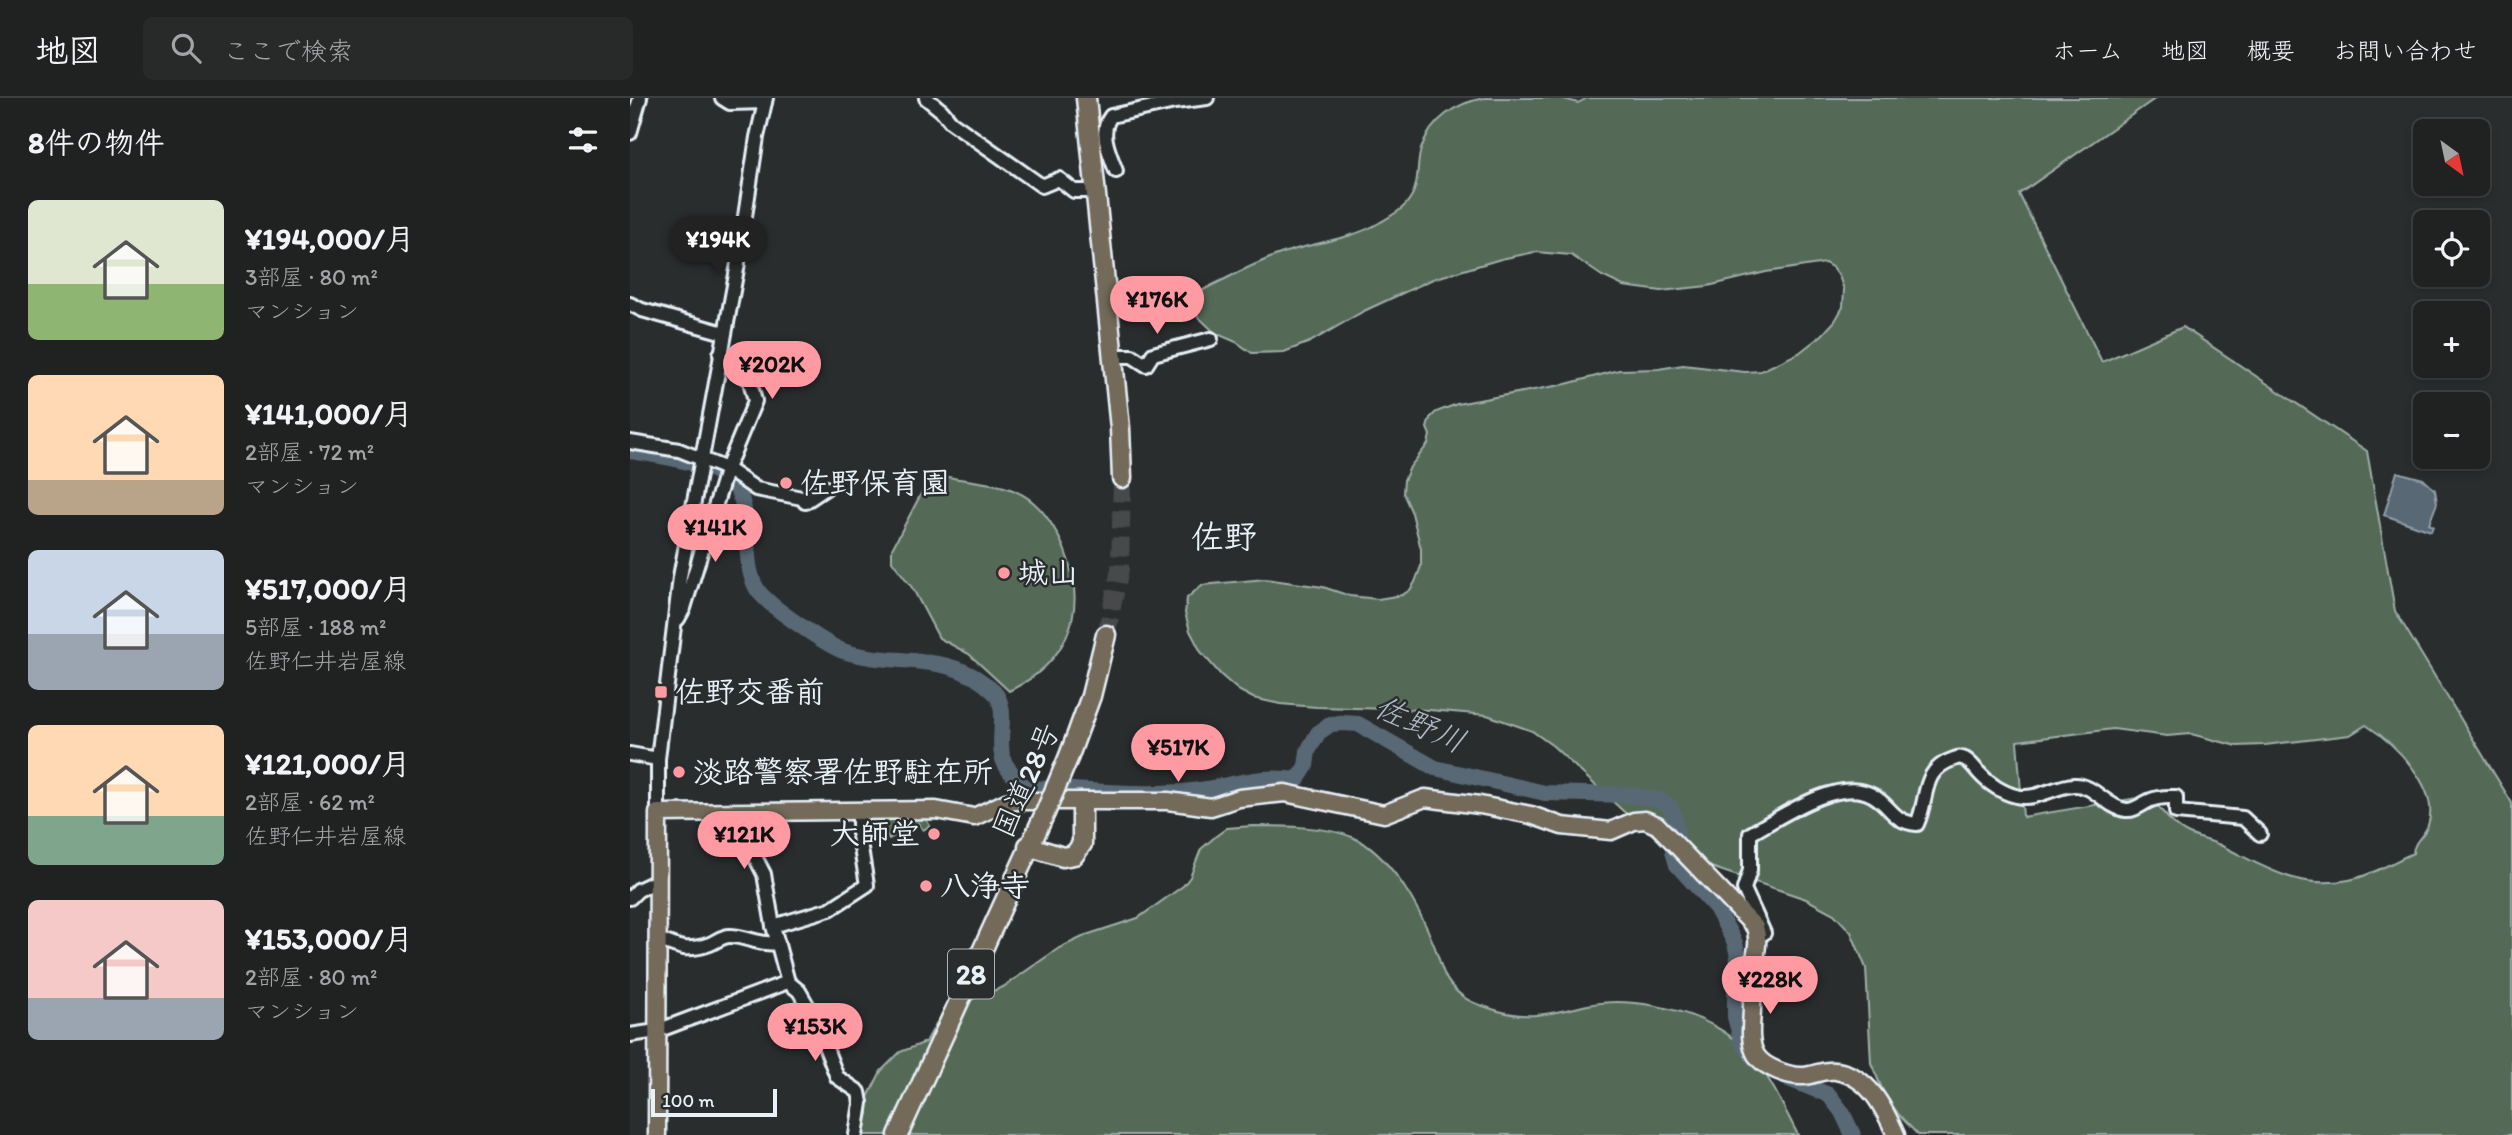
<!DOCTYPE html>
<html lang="ja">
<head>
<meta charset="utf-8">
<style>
	body { margin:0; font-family:Itim,"Klee One",sans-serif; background:#282a2a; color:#f1f3f6; height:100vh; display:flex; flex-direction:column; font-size:26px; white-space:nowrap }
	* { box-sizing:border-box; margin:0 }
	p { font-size:23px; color:#a2a4a5 }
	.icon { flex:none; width:38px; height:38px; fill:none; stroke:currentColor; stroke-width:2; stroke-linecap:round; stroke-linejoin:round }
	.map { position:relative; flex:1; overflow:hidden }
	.sheet { display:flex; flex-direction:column; background:#202222; width:630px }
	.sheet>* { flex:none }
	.needle { width:46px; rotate:147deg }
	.fabs { position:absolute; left:1783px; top:21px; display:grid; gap:14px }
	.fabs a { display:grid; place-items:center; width:77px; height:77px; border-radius:10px; background:#202222; box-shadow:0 4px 10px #0003,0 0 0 2px #3d3f40; font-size:35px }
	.scale { position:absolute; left:21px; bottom:18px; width:126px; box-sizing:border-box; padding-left:7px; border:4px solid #e8f1f8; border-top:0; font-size:19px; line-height:24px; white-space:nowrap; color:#e8f1f8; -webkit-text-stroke:5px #2a2d2e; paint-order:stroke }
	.price { position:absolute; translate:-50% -60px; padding:0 16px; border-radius:24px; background:#ff9aa2; color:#111; font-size:23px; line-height:46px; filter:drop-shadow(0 2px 4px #0008) }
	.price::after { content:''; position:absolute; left:50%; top:42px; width:21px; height:16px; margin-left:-10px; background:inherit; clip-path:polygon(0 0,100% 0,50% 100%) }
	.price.active { background:#222; color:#fff }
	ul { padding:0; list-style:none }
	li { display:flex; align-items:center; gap:21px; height:175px; padding:0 28px }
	li span { display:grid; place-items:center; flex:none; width:196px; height:140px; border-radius:10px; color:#555 }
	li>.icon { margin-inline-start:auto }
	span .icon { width:84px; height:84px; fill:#fffc; stroke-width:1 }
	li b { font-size:30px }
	h2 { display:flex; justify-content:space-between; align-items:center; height:84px; padding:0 28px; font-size:30px }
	header { display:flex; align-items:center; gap:42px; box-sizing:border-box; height:98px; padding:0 35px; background:#202222; border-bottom:2px solid #3d3f40 }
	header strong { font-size:33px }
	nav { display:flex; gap:38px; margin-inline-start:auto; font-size:24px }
	.search { width:490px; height:63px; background:#282a2a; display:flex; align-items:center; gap:18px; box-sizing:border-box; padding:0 24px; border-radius:10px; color:#a2a4a5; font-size:26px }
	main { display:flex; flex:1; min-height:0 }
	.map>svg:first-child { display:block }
	.green { fill:#556b57; stroke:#9eaea8; stroke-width:2; fill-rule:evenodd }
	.water { fill:#586874; stroke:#929fa9; stroke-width:2 }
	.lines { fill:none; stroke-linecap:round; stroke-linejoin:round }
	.river { stroke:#586874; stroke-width:16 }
	.highway-tunnel { stroke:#464a4c; stroke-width:18; stroke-dasharray:18 9; stroke-linecap:butt }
	.minor-casing { stroke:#e8f1f8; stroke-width:18 }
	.major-casing { stroke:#e8f1f8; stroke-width:21 }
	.highway-casing { stroke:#e8f1f8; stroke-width:23 }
	.minor { stroke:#2a2d2e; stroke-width:12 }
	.major { stroke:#736b5a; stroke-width:16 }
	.highway { stroke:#736b5a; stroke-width:18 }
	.highway-bridge-casing { stroke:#e8f1f8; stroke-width:23; stroke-linecap:butt }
	.highway-bridge { stroke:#736b5a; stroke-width:18 }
	.poi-dot { fill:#ff9aa2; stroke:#2a2d2e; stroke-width:2.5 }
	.labels { text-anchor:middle; stroke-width:5; stroke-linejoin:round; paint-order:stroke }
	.shield { fill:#2a2d2e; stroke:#afb6bb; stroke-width:2 }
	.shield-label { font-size:28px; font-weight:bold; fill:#e8f1f8 }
	.poi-label { font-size:30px; font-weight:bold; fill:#e8f1f8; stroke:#2a2d2e; text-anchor:start }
	.street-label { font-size:30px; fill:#e8f1f8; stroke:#2a2d2e }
	.water-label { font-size:32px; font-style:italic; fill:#aebac3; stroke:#2a2d2e }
	.quarter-label { font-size:33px; font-weight:bold; fill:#e8f1f8; stroke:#2a2d2e }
</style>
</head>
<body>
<header>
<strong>地図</strong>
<div class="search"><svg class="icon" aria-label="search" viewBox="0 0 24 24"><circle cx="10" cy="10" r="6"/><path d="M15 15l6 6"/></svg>ここで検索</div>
<nav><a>ホーム</a><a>地図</a><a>概要</a><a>お問い合わせ</a></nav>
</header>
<main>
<section class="sheet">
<h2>8件の物件<svg class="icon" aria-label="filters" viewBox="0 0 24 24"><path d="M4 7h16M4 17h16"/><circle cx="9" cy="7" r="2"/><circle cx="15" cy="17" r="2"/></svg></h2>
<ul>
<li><span style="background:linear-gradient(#dfe7d0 60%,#8fb573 0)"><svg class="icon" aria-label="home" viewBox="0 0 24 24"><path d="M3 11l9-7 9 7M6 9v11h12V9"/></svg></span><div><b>¥194,000/月</b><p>3部屋 · 80 m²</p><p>マンション</p></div></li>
<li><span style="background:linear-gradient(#ffd9b3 75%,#b9a48a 0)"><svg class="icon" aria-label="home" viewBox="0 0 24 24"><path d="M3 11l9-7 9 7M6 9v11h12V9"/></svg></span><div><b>¥141,000/月</b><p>2部屋 · 72 m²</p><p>マンション</p></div></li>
<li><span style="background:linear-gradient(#c9d6e8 60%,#9aa5b1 0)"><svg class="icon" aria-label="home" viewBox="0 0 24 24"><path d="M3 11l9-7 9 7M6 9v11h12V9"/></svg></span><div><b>¥517,000/月</b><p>5部屋 · 188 m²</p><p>佐野仁井岩屋線</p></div></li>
<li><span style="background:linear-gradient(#ffd9b3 65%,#7fa58c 0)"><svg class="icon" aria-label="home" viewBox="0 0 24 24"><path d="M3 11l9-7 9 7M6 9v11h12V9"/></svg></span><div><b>¥121,000/月</b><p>2部屋 · 62 m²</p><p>佐野仁井岩屋線</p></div></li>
<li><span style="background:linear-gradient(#f6c9c9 70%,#9aa5b1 0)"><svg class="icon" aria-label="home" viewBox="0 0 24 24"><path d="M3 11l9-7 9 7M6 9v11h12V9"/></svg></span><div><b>¥153,000/月</b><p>2部屋 · 80 m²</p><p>マンション</p></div></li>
</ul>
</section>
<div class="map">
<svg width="1882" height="1037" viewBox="0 0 1882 1037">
	<rect width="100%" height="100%" fill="#2a2d2e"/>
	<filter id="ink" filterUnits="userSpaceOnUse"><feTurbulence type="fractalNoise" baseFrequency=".0143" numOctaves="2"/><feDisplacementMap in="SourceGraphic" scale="14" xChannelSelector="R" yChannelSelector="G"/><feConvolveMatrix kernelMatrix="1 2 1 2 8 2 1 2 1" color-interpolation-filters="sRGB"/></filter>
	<g filter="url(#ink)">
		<g class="green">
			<path d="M 854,0 L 931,0 L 948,5 L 957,0 L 1526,0 L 1389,96 L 1472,264 L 1553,229 L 1737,353 L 1765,513 L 1882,705 L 1882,1037 L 1288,1037 L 1269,1017 L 1253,993 L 1241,965 L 1236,870 L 1221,834 L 1204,816 L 1176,801 L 1066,764 L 1029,742 L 993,713 L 923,648 L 902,633 L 857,617 L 799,612 L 686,609 L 650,606 L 623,600 L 608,592 L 591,577 L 571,554 L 560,533 L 555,515 L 557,500 L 572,487 L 635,481 L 693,489 L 720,498 L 748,501 L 772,497 L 780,492 L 785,484 L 791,468 L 791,451 L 782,415 L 773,395 L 774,382 L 780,369 L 798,346 L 800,337 L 797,330 L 800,320 L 806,314 L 827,306 L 936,286 L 989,272 L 1028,271 L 1053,267 L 1115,274 L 1131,273 L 1169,255 L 1192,237 L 1205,223 L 1213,209 L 1214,192 L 1209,178 L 1203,170 L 1195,165 L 1136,174 L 1078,188 L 1031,193 L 993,188 L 972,178 L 941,157 L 905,154 L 871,161 L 803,181 L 734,213 L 680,244 L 654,254 L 622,255 L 606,244 L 585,235 L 558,209 C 567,192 579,189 595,181 C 614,171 633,162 653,155 C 685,144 720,142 749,125 C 759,119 773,112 779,102 C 790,88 786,67 791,51 C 800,22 826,5 854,0 ZM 1736,627 C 1764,645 1811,690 1798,727 C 1794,739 1784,742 1783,755 C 1763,764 1740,778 1719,782 C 1668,792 1635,769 1592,748 C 1581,742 1568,741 1557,735 C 1542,728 1530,710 1519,698 L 1393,719 L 1387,643 L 1483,631 L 1537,638 L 1561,636 L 1607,648 L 1635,647 L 1720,637 Z"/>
			<path d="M 318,379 C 347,385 381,384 404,405 C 418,417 427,434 434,450 C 459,512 439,564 379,593 L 339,556 L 309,540 L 283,491 L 262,463 L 262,451 L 293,392 L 305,382 Z"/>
			<path d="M 235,718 L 295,719 L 300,728 L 293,732 L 288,725 L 259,741 L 254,732 L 241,738 L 234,725 Z"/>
			<path d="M 622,728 C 651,728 695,728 722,739 C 760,755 790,811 804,847 C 813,870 812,884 835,900 C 842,905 851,907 859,910 C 897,924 921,915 958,907 C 1011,896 1093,917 1126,963 C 1143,985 1155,1012 1168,1037 L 231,1037 L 238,1016 L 238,999 L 251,973 L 270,954 L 296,944 L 307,924 L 345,900 L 373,889 L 429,850 L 459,836 L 508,820 L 553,788 L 560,779 L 571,751 L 586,738 L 597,730 Z"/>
		</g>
		<path class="water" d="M 1767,374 L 1793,381 L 1805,392 L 1807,405 L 1799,426 L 1803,428 L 1801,433 L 1754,417 Z"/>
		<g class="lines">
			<g class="river">
				<path d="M 0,353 C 25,357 83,365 101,383 C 126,410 109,462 127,491 C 130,497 140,505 146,510 C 160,521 197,547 213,553 C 265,570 321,551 364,594 C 380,611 366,641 373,661 C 377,673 388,682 396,690 C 451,691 507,699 562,693 C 602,689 624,676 667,682 L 676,668 L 678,653 L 688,635 L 701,626 L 713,625 L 728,626 L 805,670 L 915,695 L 999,697 L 1030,702 L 1039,708 L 1044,716 L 1047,737 L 1043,753 L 1047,767 L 1086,810 L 1105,845 L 1108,859 L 1105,887 L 1105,919 L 1112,944 L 1126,963"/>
				<path d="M 1154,979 L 1199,997 L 1212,1014 L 1223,1037"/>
			</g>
			<path class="highway-tunnel" d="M 476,537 L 490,471 L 492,380"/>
			<defs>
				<g id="minor">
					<path d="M 92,0 L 100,5 L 135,4"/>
					<path d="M 296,0 L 312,13 L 321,24 L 412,88 L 429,81 L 444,93 L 466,93"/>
					<path d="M 0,35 L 10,0"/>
					<path d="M 486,73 C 480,56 468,34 481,18 L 545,4 L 577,0"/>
					<path d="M 0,206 L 12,212 L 94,235"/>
					<path d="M 482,258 L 502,258 L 516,267 L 523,256 L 581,241"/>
					<path d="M 0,344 L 49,352 L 97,371 L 126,391 L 172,400 L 175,404 L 196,390"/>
					<path d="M 48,521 L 54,510 L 96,373 L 125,303 L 120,283 L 101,261 L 90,256"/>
					<path d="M 0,656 L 28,661"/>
					<path d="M 28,715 L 28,661 L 50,479 L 107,171 L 127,39 L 136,0"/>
					<path d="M 121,715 L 122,753 L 134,776 L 143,828 L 158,884 L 169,893 L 184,919 L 207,979 L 229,994 L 231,1005 L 226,1037"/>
					<path d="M 0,800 L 8,792 L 27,783"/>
					<path d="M 143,828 L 200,811 L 237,787 L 229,738 L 229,713"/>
					<path d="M 1131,837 L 1134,835 L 1114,791 L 1120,772 L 1120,736 C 1149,720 1209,678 1242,697 C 1261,707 1262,724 1287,726 C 1299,700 1290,672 1324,661 C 1329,659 1330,659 1335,661 C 1341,664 1345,671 1350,676 C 1359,686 1373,695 1386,698 C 1406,703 1424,688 1444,687 C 1464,686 1477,710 1496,712 C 1505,713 1513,705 1521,702 C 1530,698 1537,699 1546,699 L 1546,714 L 1613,720 L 1630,736"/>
					<path d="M 28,841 C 49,850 57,854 80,846 C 87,843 92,838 100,838 C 116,838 131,848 148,845"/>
					<path d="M 0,937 L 27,933 L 158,884"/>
				</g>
				<path id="major" d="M 27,1037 L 28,715 L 306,712 L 344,719 L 376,704 L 388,703 L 538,703 L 581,709 L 609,700 L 655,695 L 754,716 L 795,700 L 850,707 L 901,717 L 932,728 L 981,733 L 1004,723 L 1015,722 L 1027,727 L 1125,829 C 1131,847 1123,863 1121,882 C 1121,889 1122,896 1122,903 C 1123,920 1117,941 1126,957 C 1134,970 1160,979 1174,978 C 1185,977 1195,971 1206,973 C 1239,978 1254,1010 1266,1037"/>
				<g id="highway">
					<path d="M 456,0 L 490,330 L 492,380"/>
					<path d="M 439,658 L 461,598 L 476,537"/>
					<path d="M 398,748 L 433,759 L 444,757 L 452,746 L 452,704"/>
					<path d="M 268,1037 L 415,715"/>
				</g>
			</defs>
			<use href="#minor" class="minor-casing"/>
			<use href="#major" class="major-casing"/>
			<use href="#highway" class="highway-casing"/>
			<use href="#minor" class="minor"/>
			<use href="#major" class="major"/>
			<use href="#highway" class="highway"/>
			<defs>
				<path id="highway-bridge" d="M 415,715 L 439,658"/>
			</defs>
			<use href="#highway-bridge" class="highway-bridge-casing"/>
			<use href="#highway-bridge" class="highway-bridge"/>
		</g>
	</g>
	<g class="poi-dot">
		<circle cx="156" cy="385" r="7"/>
		<circle cx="374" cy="475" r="7"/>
		<rect x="24" y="587" width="14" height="14" rx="3.5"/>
		<circle cx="49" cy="674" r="7"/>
		<circle cx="304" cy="736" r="7"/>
		<circle cx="296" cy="788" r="7"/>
	</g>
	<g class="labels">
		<rect class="shield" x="318" y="851.5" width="46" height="49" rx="5"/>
		<g class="shield-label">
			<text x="341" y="886">28</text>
		</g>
		<g class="poi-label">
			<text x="170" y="395">佐野保育園</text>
			<text x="388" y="485">城山</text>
			<text x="45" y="604">佐野交番前</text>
			<text x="63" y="684">淡路警察署佐野駐在所</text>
			<text x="290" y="746" text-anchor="end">大師堂</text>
			<text x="310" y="798">八浄寺</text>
		</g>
		<g class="street-label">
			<text transform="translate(396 682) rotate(-66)" y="10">国道28号</text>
		</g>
		<g class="water-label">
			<text transform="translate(790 626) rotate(24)" y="11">佐野川</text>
		</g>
		<g class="quarter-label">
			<text x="594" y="450">佐野</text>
		</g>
	</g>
</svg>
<div class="fabs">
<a><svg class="needle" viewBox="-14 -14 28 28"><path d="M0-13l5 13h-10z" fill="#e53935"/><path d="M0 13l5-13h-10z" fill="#a2a4a5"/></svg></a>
<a><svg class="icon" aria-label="locate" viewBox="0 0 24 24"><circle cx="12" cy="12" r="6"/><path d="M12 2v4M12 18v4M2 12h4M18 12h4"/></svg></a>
<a>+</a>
<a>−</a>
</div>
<div class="scale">100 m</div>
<b class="price active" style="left:88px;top:178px">¥194K</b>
<b class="price" style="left:527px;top:238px">¥176K</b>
<b class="price" style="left:142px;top:303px">¥202K</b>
<b class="price" style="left:85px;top:466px">¥141K</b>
<b class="price" style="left:548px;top:686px">¥517K</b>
<b class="price" style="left:114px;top:773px">¥121K</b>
<b class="price" style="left:1140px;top:918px">¥228K</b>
<b class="price" style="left:185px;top:965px">¥153K</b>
</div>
</main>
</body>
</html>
